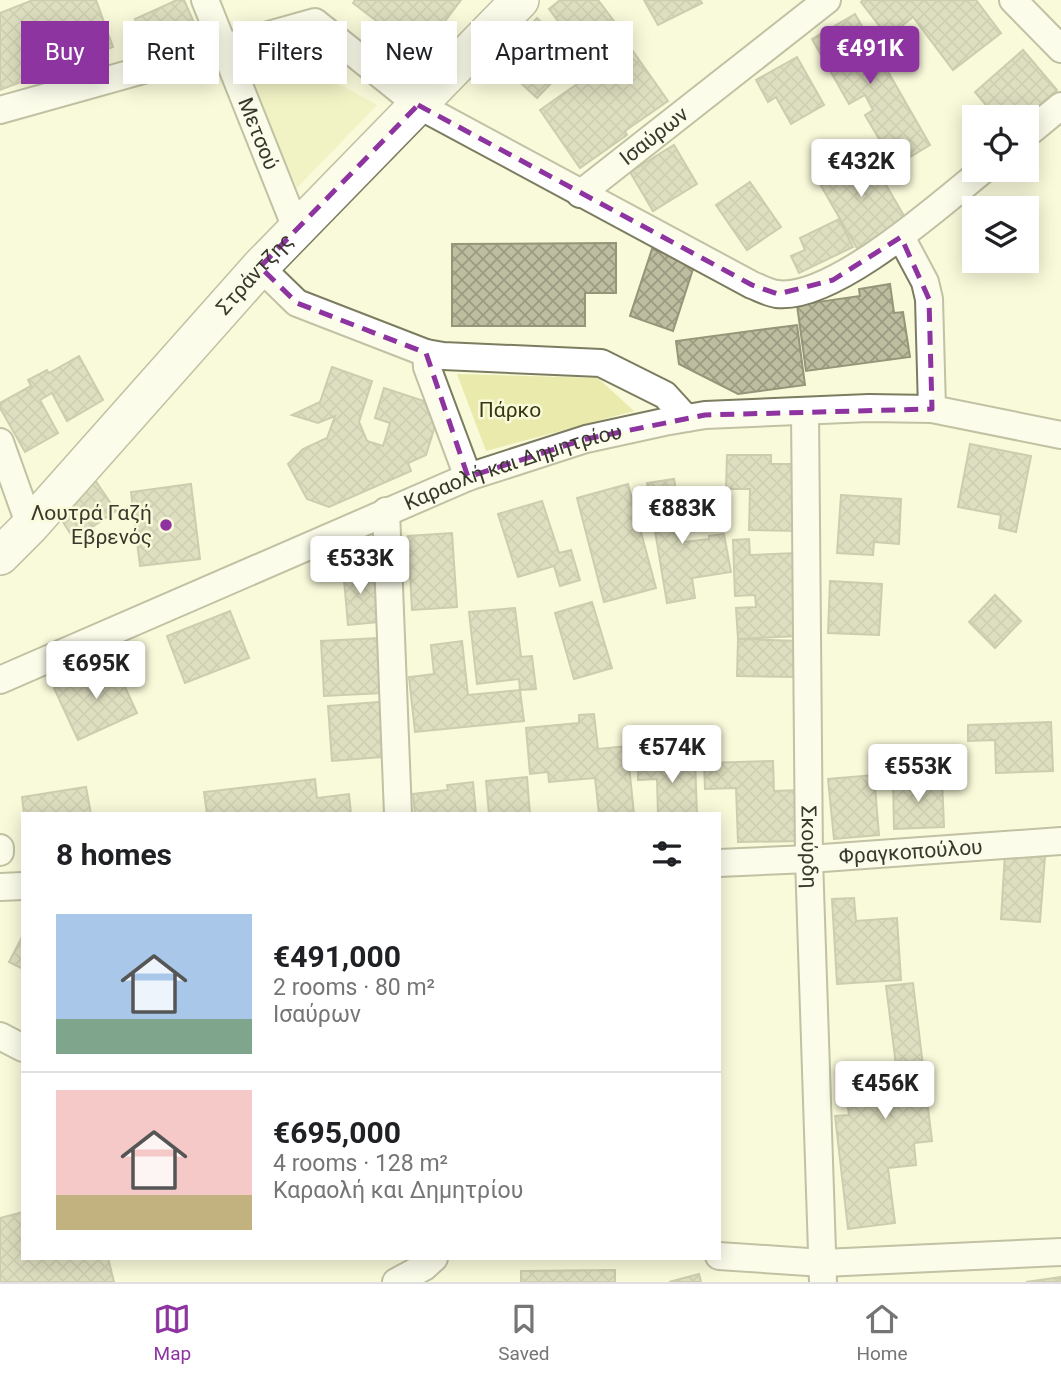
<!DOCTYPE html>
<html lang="en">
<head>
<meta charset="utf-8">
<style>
	body { margin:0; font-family:Roboto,sans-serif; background:#f6f6f6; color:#202124; height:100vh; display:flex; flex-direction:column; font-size:26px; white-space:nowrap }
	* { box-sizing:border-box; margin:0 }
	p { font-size:23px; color:#757577 }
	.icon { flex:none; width:38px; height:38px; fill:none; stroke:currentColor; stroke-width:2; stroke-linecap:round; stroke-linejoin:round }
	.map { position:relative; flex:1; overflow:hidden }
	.sheet { position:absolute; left:21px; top:812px; width:700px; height:448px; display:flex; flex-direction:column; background:#fff; border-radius:0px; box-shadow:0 4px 18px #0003 }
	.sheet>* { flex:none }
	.banner { position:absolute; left:21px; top:21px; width:700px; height:63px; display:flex; gap:14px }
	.fabs { position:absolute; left:962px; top:105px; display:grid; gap:14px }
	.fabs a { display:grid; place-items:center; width:77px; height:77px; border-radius:0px; background:#fff; box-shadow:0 4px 18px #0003; font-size:35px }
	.price { position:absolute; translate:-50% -60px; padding:0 16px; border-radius:7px; background:#fff; color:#222; font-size:23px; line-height:46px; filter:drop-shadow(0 2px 4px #0008) }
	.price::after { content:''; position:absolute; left:50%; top:42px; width:21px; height:16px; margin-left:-10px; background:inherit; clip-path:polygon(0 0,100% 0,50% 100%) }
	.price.on { background:#8d34a0; color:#fff }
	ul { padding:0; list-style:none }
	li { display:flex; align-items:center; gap:21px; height:175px; padding:0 35px }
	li+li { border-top:2px solid #e0e0e0 }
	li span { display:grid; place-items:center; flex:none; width:196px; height:140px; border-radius:0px; color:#555 }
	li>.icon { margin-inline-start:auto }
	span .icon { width:84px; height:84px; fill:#fffc; stroke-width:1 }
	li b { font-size:30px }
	h2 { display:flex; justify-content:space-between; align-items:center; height:84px; padding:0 35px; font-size:30px }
	.chip { padding:0 24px; border-radius:0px; background:#fff; box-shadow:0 4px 18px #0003; font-size:24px; line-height:63px }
	.chip.on { background:#8d34a0; color:#fff }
	.tab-bar { display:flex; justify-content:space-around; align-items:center; height:98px; border-top:2px solid #e0e0e0; background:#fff; font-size:19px; color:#757577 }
	.tab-bar a { display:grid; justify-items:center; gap:4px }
	.tab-bar .on { color:#8d34a0 }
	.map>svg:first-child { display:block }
	.park { fill:#e9eaab }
	.building { fill:url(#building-cross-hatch); stroke:#959679; stroke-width:2 }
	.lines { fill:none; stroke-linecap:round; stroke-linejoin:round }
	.street-casing { stroke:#7c7c60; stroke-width:30 }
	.secondary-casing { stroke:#7c7c60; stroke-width:40 }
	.street { stroke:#fff; stroke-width:26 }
	.secondary { stroke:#fff; stroke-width:37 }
	.marked { fill:none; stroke:#8d34a0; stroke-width:5; stroke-dasharray:14 9; stroke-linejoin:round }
	.poi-dot { fill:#8d34a0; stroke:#f9fada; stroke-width:2.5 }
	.labels { text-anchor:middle; stroke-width:5; stroke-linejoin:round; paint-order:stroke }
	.street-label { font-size:21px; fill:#38382c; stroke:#f9fada }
	.park-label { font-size:21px; fill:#383810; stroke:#f9fada }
	.poi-label { font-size:21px; fill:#38382c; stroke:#f9fada; text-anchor:end }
</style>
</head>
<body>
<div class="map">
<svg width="1061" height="1282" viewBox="0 0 1061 1282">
	<defs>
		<pattern id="building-cross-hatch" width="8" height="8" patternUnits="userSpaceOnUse" patternTransform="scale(1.75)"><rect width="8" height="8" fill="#bdbea0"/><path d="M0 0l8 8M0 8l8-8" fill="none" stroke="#9b9b83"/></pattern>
	</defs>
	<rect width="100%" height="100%" fill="#f9fada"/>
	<g class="park">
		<path d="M 303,64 L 377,105 L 297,188 L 248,81 Z"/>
		<path d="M 457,374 L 598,378 L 634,411 L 486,451 Z"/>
	</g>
	<g class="building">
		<path d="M 33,0 L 96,0 L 113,47 L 0,90 L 0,13 Z"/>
		<path d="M 177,0 L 184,0 L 196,27 L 148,48 L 135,19 Z"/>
		<path d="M 355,0 L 461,0 L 420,54 L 353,3 Z"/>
		<path d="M 560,0 L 598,0 L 620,29 L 584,56 L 549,9 Z"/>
		<path d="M 644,0 L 700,0 L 702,3 L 658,25 Z"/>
		<path d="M 863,0 L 976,0 L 1001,33 L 953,70 L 913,17 L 888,37 L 861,2 Z"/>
		<path d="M 855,14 L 930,145 L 910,157 L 905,148 L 889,156 L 865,115 L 873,110 L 865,95 L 849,104 L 812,39 Z"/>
		<path d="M 537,18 L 577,56 L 537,98 L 497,61 Z"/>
		<path d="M 630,47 L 668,101 L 625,131 L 627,135 L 580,168 L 540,110 Z"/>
		<path d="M 1023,50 L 1057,90 L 1025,117 L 996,117 L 975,92 Z"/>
		<path d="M 797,57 L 824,105 L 791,124 L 776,97 L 768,102 L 756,80 Z"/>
		<path d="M 674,145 L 697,184 L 653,211 L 630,172 Z"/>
		<path d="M 865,149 L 907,221 L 858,250 L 816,177 Z"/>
		<path d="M 750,182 L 781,227 L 747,250 L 716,205 Z"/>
		<path d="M 839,219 L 853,247 L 799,273 L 791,256 L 805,250 L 800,238 Z"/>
		<path d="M 616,243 L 616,293 L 585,293 L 585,326 L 452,326 L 452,244 Z"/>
		<path d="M 652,249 L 695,263 L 673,331 L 630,316 Z"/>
		<path d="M 890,284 L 894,313 L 903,312 L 910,357 L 806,371 L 797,305 L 860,296 L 859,289 Z"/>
		<path d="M 797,325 L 805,385 L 738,394 L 679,364 L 676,341 Z"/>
		<path d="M 79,356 L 103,400 L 67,421 L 52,393 L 40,400 L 58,433 L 25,452 L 0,408 L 0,403 L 31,386 L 28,380 L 47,370 L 49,373 Z"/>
		<path d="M 332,367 L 372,381 L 359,422 L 367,441 L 383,446 L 390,423 L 375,418 L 384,388 L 424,401 L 435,426 L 426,455 L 408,463 L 411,471 L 329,507 L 307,499 L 288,464 L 303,449 L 327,438 L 335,416 L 318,423 L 292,415 L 320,402 Z"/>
		<path d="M 970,444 L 1031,456 L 1016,532 L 999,528 L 1001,515 L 958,507 Z"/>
		<path d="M 727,455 L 771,455 L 771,464 L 799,464 L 798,531 L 749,530 L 750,489 L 726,489 Z"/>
		<path d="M 93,477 L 116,511 L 74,539 L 52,505 Z"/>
		<path d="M 674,479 L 684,542 L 709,539 L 709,536 L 724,534 L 731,572 L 692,578 L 695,598 L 667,603 L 647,483 Z"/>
		<path d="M 191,484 L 200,559 L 140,566 L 131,492 Z"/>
		<path d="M 628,484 L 656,588 L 604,602 L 577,498 Z"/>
		<path d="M 841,495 L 901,499 L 899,544 L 874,542 L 873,555 L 837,553 Z"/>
		<path d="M 542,501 L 559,553 L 571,550 L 580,580 L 560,586 L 554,566 L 518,577 L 498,514 Z"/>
		<path d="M 452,533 L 457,607 L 412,610 L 408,536 Z"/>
		<path d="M 749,539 L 750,555 L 796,553 L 799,636 L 738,639 L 736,608 L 756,607 L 755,595 L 735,596 L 733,540 Z"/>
		<path d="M 373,566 L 378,622 L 348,625 L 343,569 Z"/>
		<path d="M 830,581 L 882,584 L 879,635 L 828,633 Z"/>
		<path d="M 995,595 L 1021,621 L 995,648 L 969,622 Z"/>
		<path d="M 592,602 L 612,668 L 574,679 L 555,613 Z"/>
		<path d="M 515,608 L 521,657 L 532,656 L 536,689 L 520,690 L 519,679 L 477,684 L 469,612 Z"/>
		<path d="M 230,611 L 249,658 L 185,683 L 167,636 Z"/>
		<path d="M 379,638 L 382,693 L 324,696 L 321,641 Z"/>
		<path d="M 738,639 L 799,641 L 798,677 L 737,676 Z"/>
		<path d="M 462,641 L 468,695 L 520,690 L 524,721 L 415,732 L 409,677 L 434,674 L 431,645 Z"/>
		<path d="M 113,661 L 137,713 L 78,740 L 54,688 Z"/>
		<path d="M 391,701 L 395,756 L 332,761 L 328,706 Z"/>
		<path d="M 594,714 L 598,749 L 627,746 L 634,814 L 599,814 L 595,778 L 549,782 L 548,772 L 530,774 L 526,728 L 579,723 L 579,715 Z"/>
		<path d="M 1051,722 L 1053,771 L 996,773 L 995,740 L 968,741 L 968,725 Z"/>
		<path d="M 695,760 L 697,814 L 658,814 L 657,779 L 638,780 L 638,761 Z"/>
		<path d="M 773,761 L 774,791 L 802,790 L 804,841 L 738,842 L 736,788 L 705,789 L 704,763 Z"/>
		<path d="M 874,775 L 879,835 L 834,839 L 828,779 Z"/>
		<path d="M 527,777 L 530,814 L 489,814 L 486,781 Z"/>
		<path d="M 315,779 L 317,798 L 349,794 L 351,814 L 207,814 L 204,792 Z"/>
		<path d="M 942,779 L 944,827 L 894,829 L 893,780 Z"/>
		<path d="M 473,782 L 476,814 L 415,814 L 413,794 L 448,790 L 447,785 Z"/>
		<path d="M 86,787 L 91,814 L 24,814 L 22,797 Z"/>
		<path d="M 1005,853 L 1045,856 L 1040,922 L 1001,919 Z"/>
		<path d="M 854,898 L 856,921 L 897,918 L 901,980 L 837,984 L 832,899 Z"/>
		<path d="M 23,935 L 23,969 L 9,962 Z"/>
		<path d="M 913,983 L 932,1141 L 914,1143 L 916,1165 L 888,1168 L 895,1223 L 848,1229 L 835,1116 L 849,1115 L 846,1093 L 871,1091 L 870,1076 L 897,1073 L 886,986 Z"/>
		<path d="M 23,1212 L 23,1258 L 108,1258 L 114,1282 L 0,1282 L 0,1218 Z"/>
		<path d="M 615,1270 L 615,1282 L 521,1282 L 521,1271 Z"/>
		<path d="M 699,1274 L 701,1282 L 669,1282 Z"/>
		<path d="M 1061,1277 L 1061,1282 L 1026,1282 Z"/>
	</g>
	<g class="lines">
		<defs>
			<g id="street">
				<path id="s1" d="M 205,0 L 296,228"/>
				<path d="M 1013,0 L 1061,49"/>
				<path d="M 0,110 L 315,22 L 418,105 L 752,285 C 760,288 769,293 777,294 C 833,301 941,204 983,170"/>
				<path d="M 1027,134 L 1061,106"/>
				<path id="s2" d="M 580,194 L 827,0"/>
				<path d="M 901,237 L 925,282 L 929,299 L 932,409"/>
				<path d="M 260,267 L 297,303 L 426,353 L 443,356 L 601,363 L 665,395 L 686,418"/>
				<path d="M 426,353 L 427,367 L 468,477"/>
				<path id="s3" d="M 805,411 L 809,859 L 823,1282"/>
				<path d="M 0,442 L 30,526"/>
				<path d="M 386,511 L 398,814"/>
				<path id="s4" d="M 0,680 L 468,477 L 586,439 L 664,422 L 705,415 L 869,408 L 932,409 L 1061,435"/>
				<path d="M 0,848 L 0,852"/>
				<path id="s5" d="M 719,863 L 809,859 L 1061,841"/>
				<path d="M 0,887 L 23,886"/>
				<path d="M 0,1036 L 23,1048"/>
				<path d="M 719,1256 L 823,1263 L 1061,1252"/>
				<path d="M 396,1282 L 424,1267 L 434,1258"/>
			</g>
			<g id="secondary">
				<path id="s6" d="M 0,556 L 30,526 L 260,267 L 520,0"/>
			</g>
		</defs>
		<use href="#street" class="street-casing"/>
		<use href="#secondary" class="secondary-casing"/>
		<use href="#street" class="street"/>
		<use href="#secondary" class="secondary"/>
	</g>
	<path d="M0 0H1061V1282H0ZM 418,105 L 752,285 L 778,294 L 833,280 L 901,237 L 929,299 L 932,409 L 705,415 L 586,439 L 468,477 L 426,353 L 297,303 L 260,267 Z" fill="#f9fada" fill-opacity=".55" fill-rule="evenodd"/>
	<path class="marked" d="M 418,105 L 752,285 L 778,294 L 833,280 L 901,237 L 929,299 L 932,409 L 705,415 L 586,439 L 468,477 L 426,353 L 297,303 L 260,267 Z"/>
	<circle class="poi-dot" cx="166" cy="525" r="7"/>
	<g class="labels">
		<g class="street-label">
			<text dy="7" stroke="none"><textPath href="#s1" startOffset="144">Μετσού</textPath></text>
			<text dy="7" stroke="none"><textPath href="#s2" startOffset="94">Ισαύρων</textPath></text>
			<text dy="7" stroke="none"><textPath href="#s6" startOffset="380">Στράντζης</textPath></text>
			<text dy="7" stroke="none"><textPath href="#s4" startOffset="556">Καραολή και Δημητρίου</textPath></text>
			<text dy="7" stroke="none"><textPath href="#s3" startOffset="436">Σκούρδη</textPath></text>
			<text dy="7" stroke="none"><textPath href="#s5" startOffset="192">Φραγκοπούλου</textPath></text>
		</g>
		<g class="park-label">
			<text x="510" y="417">Πάρκο</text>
		</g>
		<g class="poi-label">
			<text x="152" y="520">Λουτρά Γαζή<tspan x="152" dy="24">Εβρενός</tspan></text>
		</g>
	</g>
</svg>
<div class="fabs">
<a><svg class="icon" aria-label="locate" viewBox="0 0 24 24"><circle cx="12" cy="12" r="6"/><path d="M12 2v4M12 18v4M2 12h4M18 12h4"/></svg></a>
<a><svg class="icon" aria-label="layers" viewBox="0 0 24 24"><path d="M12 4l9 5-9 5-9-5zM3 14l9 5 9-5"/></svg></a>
</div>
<b class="price on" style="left:870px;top:86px">€491K</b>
<b class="price" style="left:861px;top:199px">€432K</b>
<b class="price" style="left:682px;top:546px">€883K</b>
<b class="price" style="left:360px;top:596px">€533K</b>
<b class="price" style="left:96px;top:701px">€695K</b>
<b class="price" style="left:672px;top:785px">€574K</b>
<b class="price" style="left:918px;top:804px">€553K</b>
<b class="price" style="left:885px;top:1121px">€456K</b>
<div class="banner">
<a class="chip on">Buy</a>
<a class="chip">Rent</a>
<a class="chip">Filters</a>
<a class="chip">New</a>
<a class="chip">Apartment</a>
</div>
<section class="sheet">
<h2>8 homes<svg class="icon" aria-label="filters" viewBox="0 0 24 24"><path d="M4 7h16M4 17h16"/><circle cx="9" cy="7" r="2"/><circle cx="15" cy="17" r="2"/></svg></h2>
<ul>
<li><span style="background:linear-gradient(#a9c7e8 75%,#7fa58c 0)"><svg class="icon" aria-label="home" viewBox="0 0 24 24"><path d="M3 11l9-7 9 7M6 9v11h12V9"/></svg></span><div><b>€491,000</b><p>2 rooms · 80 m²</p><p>Ισαύρων</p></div></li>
<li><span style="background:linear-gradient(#f6c9c9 75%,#c2b280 0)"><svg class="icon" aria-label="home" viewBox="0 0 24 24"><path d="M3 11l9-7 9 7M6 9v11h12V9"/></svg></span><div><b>€695,000</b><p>4 rooms · 128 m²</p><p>Καραολή και Δημητρίου</p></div></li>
</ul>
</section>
</div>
<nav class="tab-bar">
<a class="on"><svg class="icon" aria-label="map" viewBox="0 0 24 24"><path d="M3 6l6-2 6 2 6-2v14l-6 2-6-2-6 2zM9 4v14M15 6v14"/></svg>Map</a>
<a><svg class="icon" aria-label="saved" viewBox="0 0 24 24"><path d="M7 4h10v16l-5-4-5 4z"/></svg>Saved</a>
<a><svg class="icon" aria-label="home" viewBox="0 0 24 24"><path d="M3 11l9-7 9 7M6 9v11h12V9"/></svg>Home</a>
</nav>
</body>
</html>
